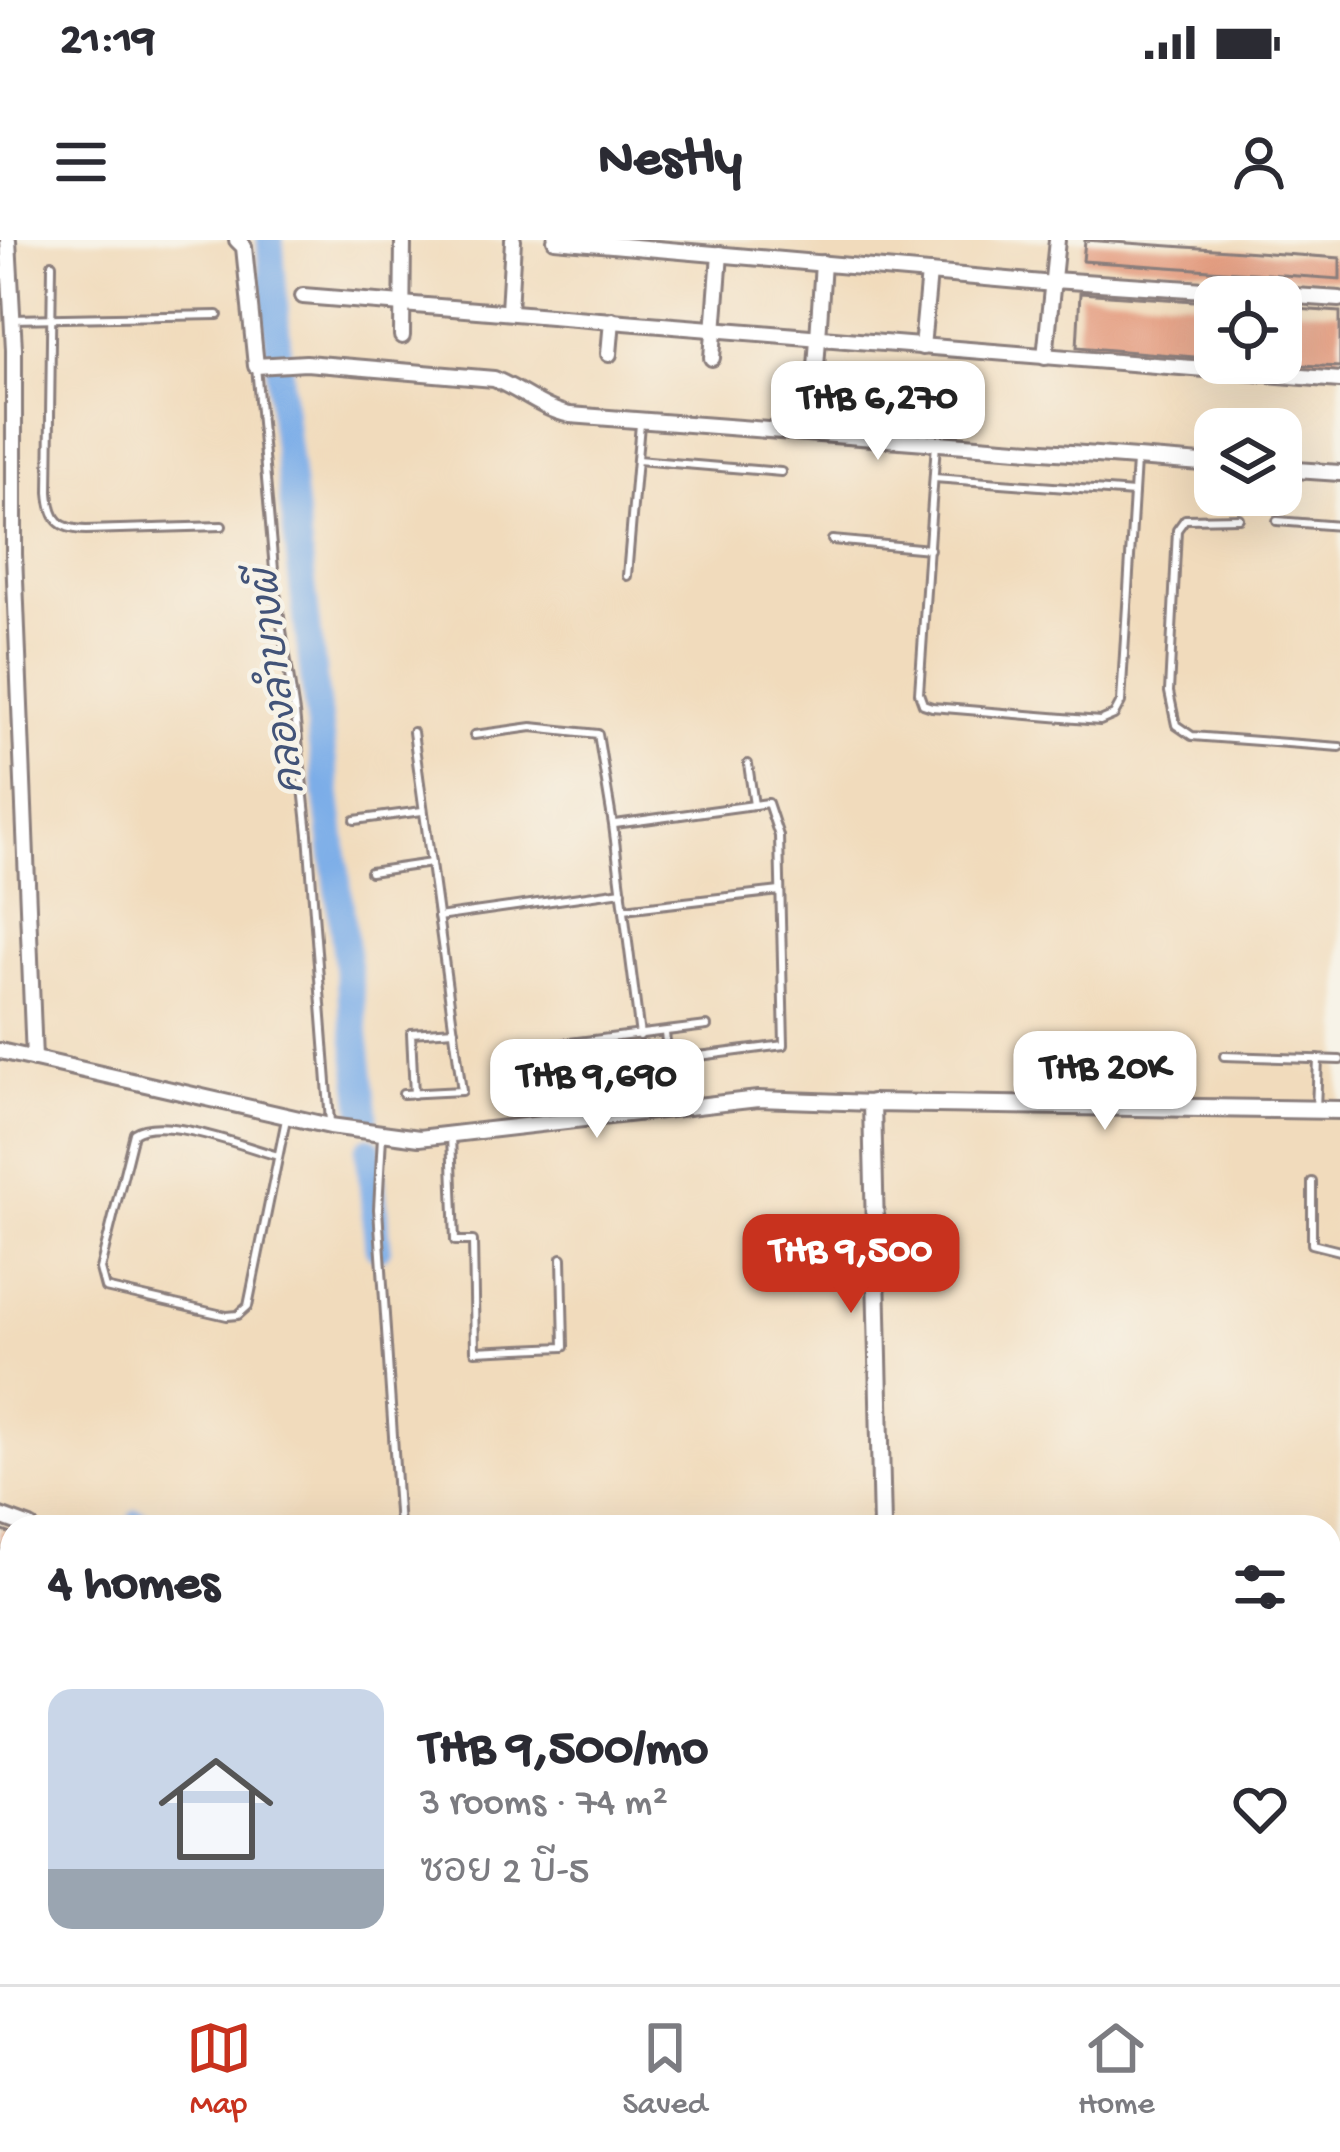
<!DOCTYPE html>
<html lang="en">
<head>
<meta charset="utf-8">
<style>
	body { margin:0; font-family:"Gochi Hand","Playpen Sans Thai",sans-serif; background:#f2f2f3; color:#2b2b33; height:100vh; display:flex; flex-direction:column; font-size:45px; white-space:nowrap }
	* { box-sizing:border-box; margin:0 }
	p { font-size:39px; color:#7c7c81 }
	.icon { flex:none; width:66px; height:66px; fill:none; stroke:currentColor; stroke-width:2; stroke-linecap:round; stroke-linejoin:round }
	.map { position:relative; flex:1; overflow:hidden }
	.details { position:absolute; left:0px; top:1275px; width:1341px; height:471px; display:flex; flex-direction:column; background:#fff; border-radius:36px 36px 0 0; box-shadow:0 12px 48px #0002 }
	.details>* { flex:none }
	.fabs { position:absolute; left:1194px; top:36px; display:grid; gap:24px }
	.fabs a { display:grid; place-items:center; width:108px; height:108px; border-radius:24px; background:#fff; box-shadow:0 12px 48px #0002; font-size:60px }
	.price { position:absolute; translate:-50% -102px; padding:0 27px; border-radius:24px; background:#fff; color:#222; font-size:39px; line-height:78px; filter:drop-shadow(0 3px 6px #0008) }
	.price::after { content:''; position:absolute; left:50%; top:72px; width:36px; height:27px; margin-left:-18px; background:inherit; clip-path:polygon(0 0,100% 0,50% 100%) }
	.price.selected { background:#c8321e; color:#fff }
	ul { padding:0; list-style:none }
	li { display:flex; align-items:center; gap:36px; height:300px; padding:0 48px }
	li span { display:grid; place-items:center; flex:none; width:336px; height:240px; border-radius:24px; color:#555 }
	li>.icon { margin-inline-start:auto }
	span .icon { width:144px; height:144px; fill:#fffc; stroke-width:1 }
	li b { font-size:51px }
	h2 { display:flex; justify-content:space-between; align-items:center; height:144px; padding:0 48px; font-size:51px }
	.status { display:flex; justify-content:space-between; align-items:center; height:84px; padding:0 60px; background:#fff; direction:ltr }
	.status svg { height:33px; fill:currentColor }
	header { display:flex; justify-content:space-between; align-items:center; height:156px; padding:0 48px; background:#fff; font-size:54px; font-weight:700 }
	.tabs { display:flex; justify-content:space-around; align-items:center; height:168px; border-top:3px solid #e1e1e2; background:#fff; font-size:33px; color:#7c7c81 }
	.tabs a { display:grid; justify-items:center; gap:6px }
	.tabs .selected { color:#c8321e }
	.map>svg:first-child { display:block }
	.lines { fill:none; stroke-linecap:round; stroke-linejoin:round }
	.canal { stroke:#7cade8; stroke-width:16 }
	.river { stroke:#7cade8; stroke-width:27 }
	.building { fill:#e3987a }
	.service-casing { stroke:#8a7e7c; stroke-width:12 }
	.minor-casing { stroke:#8a7e7c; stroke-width:20 }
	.tertiary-casing { stroke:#8a7e7c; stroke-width:22 }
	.path { stroke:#8a7e7c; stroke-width:3; stroke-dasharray:3 9; stroke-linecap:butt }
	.service { stroke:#fff; stroke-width:6 }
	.minor { stroke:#fff; stroke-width:14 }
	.tertiary { stroke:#fff; stroke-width:16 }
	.labels { text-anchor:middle; stroke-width:9; stroke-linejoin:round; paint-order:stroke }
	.water-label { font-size:39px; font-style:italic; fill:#425378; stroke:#f7f3e8 }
</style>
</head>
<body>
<div class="status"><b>21:19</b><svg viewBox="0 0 49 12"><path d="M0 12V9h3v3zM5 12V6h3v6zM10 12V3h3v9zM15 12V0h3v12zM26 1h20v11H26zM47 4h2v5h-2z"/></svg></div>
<header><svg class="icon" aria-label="menu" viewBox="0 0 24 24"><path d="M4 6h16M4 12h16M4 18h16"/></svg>Nestly<svg class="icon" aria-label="person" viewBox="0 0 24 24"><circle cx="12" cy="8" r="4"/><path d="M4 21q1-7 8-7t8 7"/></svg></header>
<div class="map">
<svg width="1340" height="1744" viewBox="0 0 1340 1744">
	<rect width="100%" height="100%" fill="#f7f3e8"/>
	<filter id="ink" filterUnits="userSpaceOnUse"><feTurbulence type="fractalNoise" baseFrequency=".00833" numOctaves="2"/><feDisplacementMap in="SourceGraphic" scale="24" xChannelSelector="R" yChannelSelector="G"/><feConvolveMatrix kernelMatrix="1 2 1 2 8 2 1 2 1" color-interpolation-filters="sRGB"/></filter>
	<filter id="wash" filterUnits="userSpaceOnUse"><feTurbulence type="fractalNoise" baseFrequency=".004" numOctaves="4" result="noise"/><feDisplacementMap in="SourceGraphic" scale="48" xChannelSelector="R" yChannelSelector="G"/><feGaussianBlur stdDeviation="2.7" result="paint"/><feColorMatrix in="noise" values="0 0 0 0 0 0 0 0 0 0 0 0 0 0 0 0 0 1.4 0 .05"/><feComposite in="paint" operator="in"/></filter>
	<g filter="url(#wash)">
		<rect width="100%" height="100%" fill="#f1dbbc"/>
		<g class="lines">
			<path class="canal" d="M 137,1277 L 159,1287"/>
			<g class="river">
				<path d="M 270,0 L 283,178 L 365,875"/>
				<path d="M 369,910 L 378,1007"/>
				<path d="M 326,1744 L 328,1734"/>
			</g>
		</g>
		<g id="blocks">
			<g class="building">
				<path d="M 1085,0 L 1340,18 L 1340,39 L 1083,21 Z"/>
				<path d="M 1080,53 L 1208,62 L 1206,118 L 1077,107 Z"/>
				<path d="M 1281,68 L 1340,72 L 1340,127 L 1281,124 Z"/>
				<path d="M 0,1290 L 12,1294 L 12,1361 L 2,1390 Z"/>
			</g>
		</g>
	</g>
	<g filter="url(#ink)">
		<use href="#blocks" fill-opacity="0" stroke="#8a7e7c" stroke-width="3"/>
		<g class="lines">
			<defs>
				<g id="service">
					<path d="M 52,24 L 49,252 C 51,280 58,289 86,290 L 222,286"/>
					<path d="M 12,79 L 218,75"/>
					<path d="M 256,126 L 276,352 L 295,473 L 308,594 L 330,882"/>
					<path d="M 936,203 L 919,453 L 923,464 L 932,467 L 1100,481 L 1114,475 L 1121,462 L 1136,221"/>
					<path d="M 637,220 L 781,232"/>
					<path d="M 934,238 L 1134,253"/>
					<path d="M 1239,278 L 1185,279 L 1177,290 L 1169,452 L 1176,485 L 1192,496 L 1340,507"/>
					<path d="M 1277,281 L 1340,286"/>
					<path d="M 832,300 L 930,309"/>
					<path d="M 627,336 L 640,184"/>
					<path d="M 474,495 L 532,487 L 598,494 L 613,585 L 640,796"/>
					<path d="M 355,580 L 422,571"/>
					<path d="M 615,584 L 754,565"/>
					<path d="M 370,632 L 431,623"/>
					<path d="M 624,669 L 780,651"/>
					<path d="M 438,677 L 622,651"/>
					<path d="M 665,793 L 673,867"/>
					<path d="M 545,806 L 707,786"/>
					<path d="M 1224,816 L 1340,820"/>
					<path d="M 668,820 L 784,805 L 779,596 L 768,563 L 754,565 L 748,524"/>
					<path d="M 403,854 L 462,851 L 413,492"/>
					<path d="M 414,854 L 411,793 L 454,790"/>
					<path d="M 1316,869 L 1318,819"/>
					<path d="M 451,895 L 455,1001 L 473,1001 L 475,1111 L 564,1107 L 562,1018"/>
					<path d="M 382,896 L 378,969 L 399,1287"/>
					<path d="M 278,916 C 245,907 162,874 134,893 L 100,1029 L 105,1048 L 227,1076 L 238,1075 L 248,1066 L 286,879"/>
					<path d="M 1312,942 L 1312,1004 L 1340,1011"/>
					<path d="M 1329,1350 L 1340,1350"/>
					<path d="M 1329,1567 L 1340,1568"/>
					<path d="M 0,1593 L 12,1559"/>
					<path d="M 0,1651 L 12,1656"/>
					<path d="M 0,1684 L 12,1688"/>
					<path d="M 152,1734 L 174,1741"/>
					<path d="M 235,1734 L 256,1741"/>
					<path d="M 100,1744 L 104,1734"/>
					<path d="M 344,1744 L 346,1734"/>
				</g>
				<g id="minor">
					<path d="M 8,0 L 14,109 L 14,314 L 34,819"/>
					<path d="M 237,0 L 244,7 L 256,126 L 306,123 L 494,139 C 521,150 542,169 570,175 L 1215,224"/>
					<path d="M 555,0 L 1054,44"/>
					<path d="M 1053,40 L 1340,59"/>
					<path d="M 303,56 L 1340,140"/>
					<path d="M 509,71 L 513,0"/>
					<path d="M 402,96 L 403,0"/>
					<path d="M 922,107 L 929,33"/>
					<path d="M 609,114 L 612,80"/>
					<path d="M 1045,117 L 1057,0"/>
					<path d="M 712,118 L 720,14"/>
					<path d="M 816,128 L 823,23"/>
					<path d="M 1281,229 L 1340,233"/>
					<path d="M 0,811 L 330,886 L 419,898 L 758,859 L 872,863"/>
					<path d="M 0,1276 L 30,1287"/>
					<path d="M 0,1453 L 12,1414"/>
				</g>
				<g id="tertiary">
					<path d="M 882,1287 L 872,863 L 1340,870"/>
					<path d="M 856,1744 L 858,1734"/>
				</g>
			</defs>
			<use href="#service" class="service-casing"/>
			<use href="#minor" class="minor-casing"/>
			<use href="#tertiary" class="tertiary-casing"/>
			<path class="path" d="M 1329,1688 L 1340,1687"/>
			<use href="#service" class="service"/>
			<use href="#minor" class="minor"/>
			<use href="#tertiary" class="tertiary"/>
		</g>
	</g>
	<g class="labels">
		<g class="water-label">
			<text transform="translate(275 442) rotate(-97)" y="14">คลองลำบางผี</text>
		</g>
	</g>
</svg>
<div class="fabs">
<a><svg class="icon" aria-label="locate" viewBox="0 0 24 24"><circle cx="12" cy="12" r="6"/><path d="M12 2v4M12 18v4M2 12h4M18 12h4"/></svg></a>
<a><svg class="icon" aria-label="layers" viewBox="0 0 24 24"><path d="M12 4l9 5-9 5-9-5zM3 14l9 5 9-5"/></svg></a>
</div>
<b class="price" style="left:878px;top:223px">THB 6,270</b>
<b class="price" style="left:1105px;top:893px">THB 20K</b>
<b class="price" style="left:597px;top:901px">THB 9,690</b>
<b class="price selected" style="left:851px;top:1076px">THB 9,500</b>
<section class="details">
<h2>4 homes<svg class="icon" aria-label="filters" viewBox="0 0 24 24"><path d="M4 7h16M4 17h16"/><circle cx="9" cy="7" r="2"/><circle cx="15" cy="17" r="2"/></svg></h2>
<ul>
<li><span style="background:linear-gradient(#c9d6e8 75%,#9aa5b1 0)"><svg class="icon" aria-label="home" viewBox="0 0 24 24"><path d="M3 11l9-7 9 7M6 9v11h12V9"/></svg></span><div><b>THB 9,500/mo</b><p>3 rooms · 74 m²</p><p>ซอย 2 บี-5</p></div><svg class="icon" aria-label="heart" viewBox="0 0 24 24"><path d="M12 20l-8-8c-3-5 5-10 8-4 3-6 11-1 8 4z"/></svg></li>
</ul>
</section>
</div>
<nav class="tabs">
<a class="selected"><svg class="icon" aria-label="map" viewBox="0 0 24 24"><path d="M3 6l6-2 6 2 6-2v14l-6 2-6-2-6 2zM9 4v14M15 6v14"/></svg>Map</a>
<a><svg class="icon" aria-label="saved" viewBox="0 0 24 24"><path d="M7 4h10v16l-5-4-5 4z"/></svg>Saved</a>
<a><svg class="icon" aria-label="home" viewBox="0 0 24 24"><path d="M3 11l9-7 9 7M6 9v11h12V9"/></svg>Home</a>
</nav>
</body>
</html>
